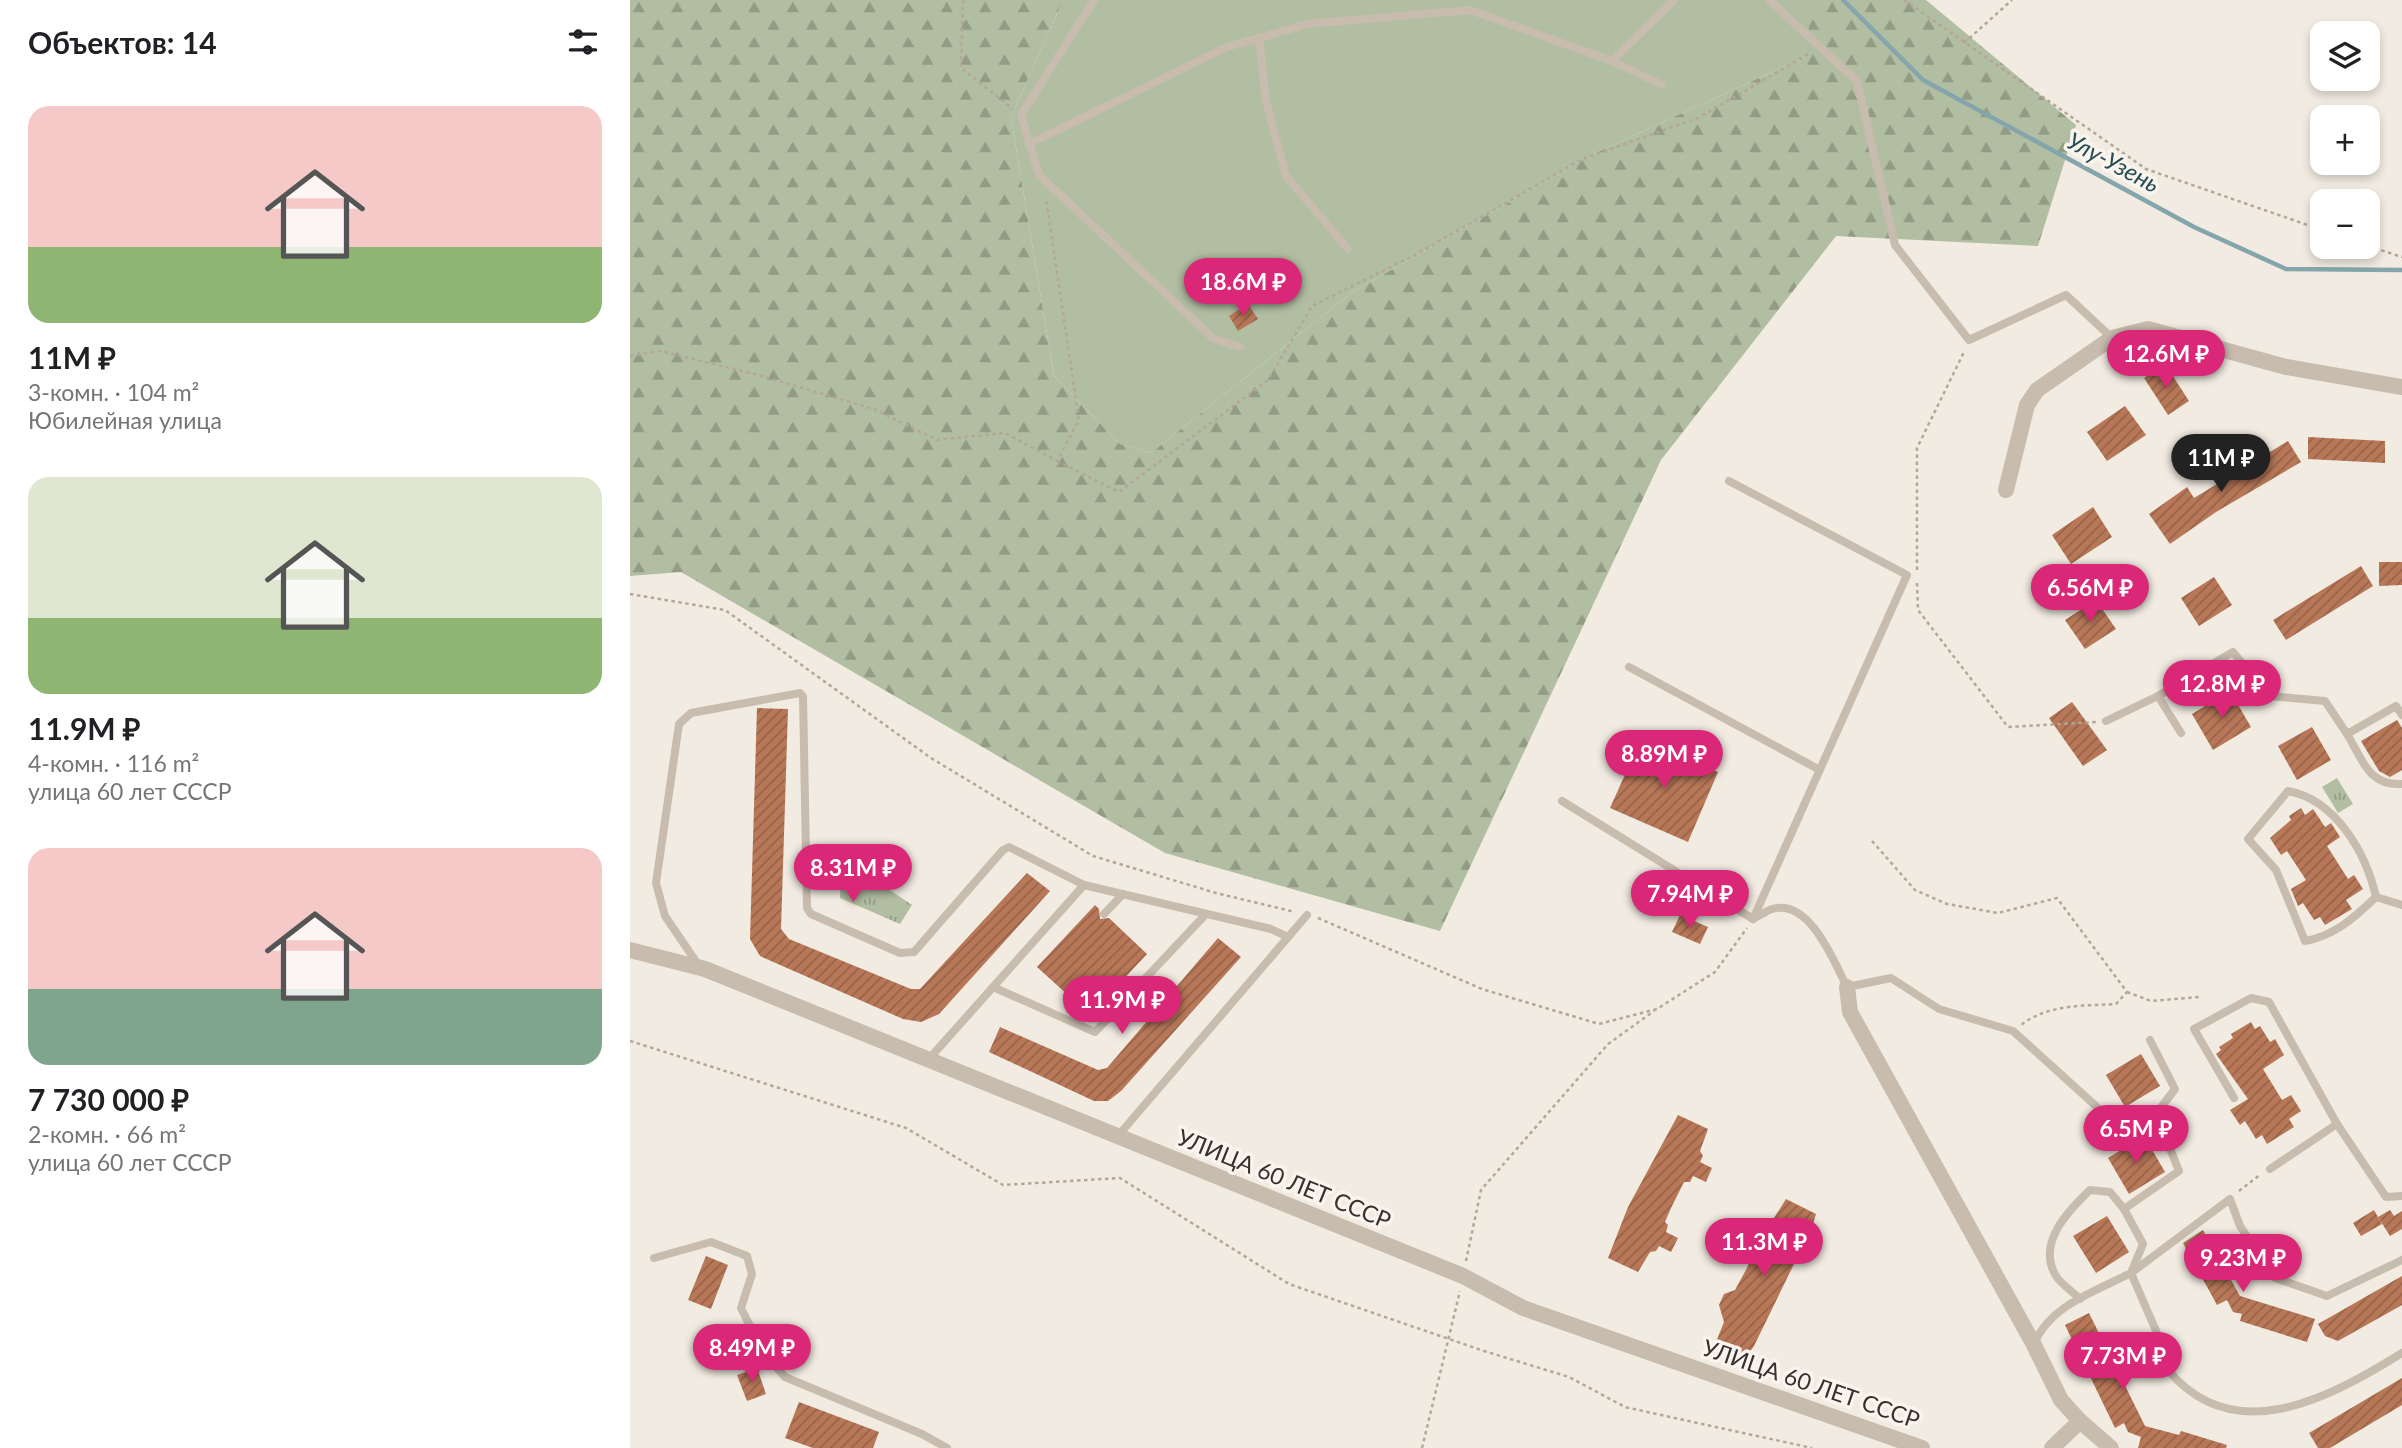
<!DOCTYPE html>
<html lang="ru">
<head>
<meta charset="utf-8">
<style>
	body { margin:0; font-family:Lato,sans-serif; background:#f6f6f6; color:#202124; height:100vh; display:flex; flex-direction:column; font-size:26px; white-space:nowrap }
	* { box-sizing:border-box; margin:0 }
	p { font-size:23px; color:#757577 }
	.icon { flex:none; width:38px; height:38px; fill:none; stroke:currentColor; stroke-width:2; stroke-linecap:round; stroke-linejoin:round }
	.map { position:relative; flex:1; overflow:hidden }
	.sheet { display:flex; flex-direction:column; background:#fff; width:630px }
	.sheet>* { flex:none }
	.fabs { position:absolute; left:1680px; top:21px; display:grid; gap:14px }
	.fabs a { display:grid; place-items:center; width:70px; height:70px; border-radius:14px; background:#fff; box-shadow:0 4px 10px #0003; font-size:35px }
	.price { position:absolute; translate:-50% -60px; padding:0 16px; border-radius:24px; background:#db2777; color:#fff; font-size:23px; line-height:46px; filter:drop-shadow(0 2px 4px #0008) }
	.price::after { content:''; position:absolute; left:50%; top:42px; width:21px; height:16px; margin-left:-10px; background:inherit; clip-path:polygon(0 0,100% 0,50% 100%) }
	.price.selected { background:#222; color:#fff }
	ul { padding:0; list-style:none }
	li { display:grid; align-content:center; gap:14px; height:371px; padding:0 28px }
	li span { display:grid; place-items:center; height:217px; border-radius:21px; color:#555 }
	li>.icon { margin-inline-start:auto }
	span .icon { width:126px; height:126px; fill:#fffc; stroke-width:1 }
	li b { font-size:30px }
	h2 { display:flex; justify-content:space-between; align-items:center; height:84px; padding:0 28px; font-size:30px }
	main { display:flex; flex:1; min-height:0 }
	.map>svg:first-child { display:block }
	.grass { fill:#b2bea2 }
	.forest { fill:url(#forest-firs) }
	.park { fill:url(#park-tufts) }
	.lines { fill:none; stroke-linecap:round; stroke-linejoin:round }
	.stream { stroke:#83a5ab; stroke-width:4.5 }
	.building { fill:url(#building-hatch) }
	.path { stroke:#b3a798; stroke-width:2.5; stroke-dasharray:3.5 3.5; stroke-linecap:butt }
	.service { stroke:#c8bcae; stroke-width:8 }
	.minor { stroke:#c8bcae; stroke-width:16 }
	.labels { text-anchor:middle; stroke-width:7; stroke-linejoin:round; paint-order:stroke }
	.street-label { font-size:23px; fill:#37302b; stroke:#f9f4ed }
	.water-label { font-size:24px; font-style:italic; fill:#264d54; stroke:#f9f4ed }
</style>
</head>
<body>
<main>
<section class="sheet">
<h2>Объектов: 14<svg class="icon" aria-label="filters" viewBox="0 0 24 24"><path d="M4 7h16M4 17h16"/><circle cx="9" cy="7" r="2"/><circle cx="15" cy="17" r="2"/></svg></h2>
<ul>
<li><span style="background:linear-gradient(#f6c9c9 65%,#8fb573 0)"><svg class="icon" aria-label="home" viewBox="0 0 24 24"><path d="M3 11l9-7 9 7M6 9v11h12V9"/></svg></span><div><b>11M ₽</b><p>3-комн. · 104 m²</p><p>Юбилейная улица</p></div></li>
<li><span style="background:linear-gradient(#dfe7d0 65%,#8fb573 0)"><svg class="icon" aria-label="home" viewBox="0 0 24 24"><path d="M3 11l9-7 9 7M6 9v11h12V9"/></svg></span><div><b>11.9M ₽</b><p>4-комн. · 116 m²</p><p>улица 60 лет СССР</p></div></li>
<li><span style="background:linear-gradient(#f6c9c9 65%,#7fa58c 0)"><svg class="icon" aria-label="home" viewBox="0 0 24 24"><path d="M3 11l9-7 9 7M6 9v11h12V9"/></svg></span><div><b>7 730 000 ₽</b><p>2-комн. · 66 m²</p><p>улица 60 лет СССР</p></div></li>
</ul>
</section>
<div class="map">
<svg width="1772" height="1448" viewBox="0 0 1772 1448">
	<defs>
		<pattern id="forest-firs" width="22" height="20" patternUnits="userSpaceOnUse" patternTransform="scale(1.75)"><rect width="22" height="20" fill="#b2bea2"/><path d="M5 1l3.5 6h-7zM16 11l3.5 6h-7z" fill="#929b84"/></pattern>
		<pattern id="park-tufts" width="24" height="20" patternUnits="userSpaceOnUse" patternTransform="scale(1.75)"><rect width="24" height="20" fill="#b2bea2"/><path d="M3 7l-1-3M5 7V3M7 7l1-3M15 17l-1-3M17 17v-4M19 17l1-3" fill="none" stroke="#929b84"/></pattern>
		<pattern id="building-hatch" width="6" height="6" patternUnits="userSpaceOnUse" patternTransform="scale(1.75)"><rect width="6" height="6" fill="#b87858"/><path d="M-1 1l2-2M0 6l6-6M5 7l2-2" fill="none" stroke="#966349"/></pattern>
	</defs>
	<rect width="100%" height="100%" fill="#f1ebe1"/>
	<path class="grass" d="M 433,0 L 1179,0 L 1179,55 L 961,155 L 721,293 L 521,453 L 490,444 L 424,376 L 381,117 Z"/>
	<path class="forest" d="M 0,0 L 433,0 L 381,117 L 424,376 L 490,444 L 521,453 L 721,293 L 961,155 L 1179,55 L 1179,0 L 1296,0 L 1446,125 L 1408,246 L 1206,236 L 1031,460 L 810,931 L 535,853 L 51,572 L 0,576 Z"/>
	<g class="park">
		<path d="M 1707,778 L 1723,804 L 1708,813 L 1692,787 Z"/>
		<path d="M 218,862 L 282,905 L 270,924 L 210,898 L 211,869 Z"/>
	</g>
	<g class="lines">
		<path class="stream" d="M 1213,0 L 1293,80 L 1564,227 L 1656,269 L 1772,270"/>
	</g>
	<g class="building">
		<path d="M 618,304 L 628,319 L 608,331 L 599,316 Z"/>
		<path d="M 1535,364 L 1559,401 L 1538,415 L 1514,378 Z"/>
		<path d="M 1495,406 L 1516,435 L 1477,461 L 1457,432 Z"/>
		<path d="M 1678,437 L 1755,441 L 1755,463 L 1678,459 Z"/>
		<path d="M 1658,441 L 1671,462 L 1586,512 L 1540,544 L 1519,514 L 1557,487 L 1564,498 Z"/>
		<path d="M 1463,507 L 1482,537 L 1441,564 L 1422,535 Z"/>
		<path d="M 1749,562 L 1772,562 L 1772,585 L 1749,586 Z"/>
		<path d="M 1731,566 L 1743,586 L 1656,640 L 1643,620 Z"/>
		<path d="M 1584,577 L 1602,605 L 1569,626 L 1551,598 Z"/>
		<path d="M 1466,600 L 1486,629 L 1455,649 L 1435,620 Z"/>
		<path d="M 1600,691 L 1621,727 L 1583,750 L 1562,714 Z"/>
		<path d="M 1442,702 L 1477,750 L 1453,766 L 1419,718 Z"/>
		<path d="M 127,708 L 158,709 L 151,929 L 159,939 L 281,989 L 290,989 L 397,873 L 420,891 L 309,1014 L 291,1022 L 273,1019 L 130,956 L 120,939 Z"/>
		<path d="M 1767,720 L 1772,728 L 1772,770 L 1760,777 L 1749,771 L 1731,741 Z"/>
		<path d="M 1682,727 L 1701,760 L 1667,780 L 1648,746 Z"/>
		<path d="M 1011,739 L 1088,772 L 1058,842 L 980,808 Z"/>
		<path d="M 1671,808 L 1675,815 L 1683,809 L 1695,827 L 1701,823 L 1710,837 L 1697,846 L 1718,879 L 1724,875 L 1733,889 L 1716,900 L 1722,909 L 1695,925 L 1690,917 L 1684,920 L 1673,903 L 1668,906 L 1661,889 L 1676,880 L 1657,851 L 1651,855 L 1640,838 L 1661,820 L 1659,816 Z"/>
		<path d="M 465,905 L 469,909 L 470,919 L 479,918 L 517,954 L 460,1015 L 407,967 Z"/>
		<path d="M 1050,915 L 1078,927 L 1070,944 L 1042,932 Z"/>
		<path d="M 588,938 L 611,957 L 491,1091 L 478,1101 L 464,1101 L 359,1052 L 370,1027 L 468,1070 L 477,1068 Z"/>
		<path d="M 1621,1022 L 1625,1029 L 1630,1026 L 1640,1042 L 1645,1039 L 1654,1055 L 1633,1069 L 1652,1100 L 1661,1095 L 1671,1111 L 1659,1119 L 1664,1127 L 1637,1144 L 1632,1135 L 1626,1139 L 1615,1121 L 1610,1125 L 1600,1110 L 1618,1099 L 1586,1054 L 1591,1050 L 1589,1047 L 1603,1038 L 1601,1034 Z"/>
		<path d="M 1511,1054 L 1530,1086 L 1495,1107 L 1476,1075 Z"/>
		<path d="M 1048,1115 L 1078,1129 L 1070,1151 L 1073,1156 L 1070,1162 L 1082,1168 L 1076,1182 L 1063,1176 L 1060,1182 L 1054,1182 L 1041,1208 L 1035,1222 L 1038,1225 L 1036,1232 L 1048,1238 L 1041,1252 L 1029,1246 L 1026,1251 L 1020,1252 L 1008,1272 L 978,1258 L 998,1207 Z"/>
		<path d="M 1514,1136 L 1535,1172 L 1499,1194 L 1478,1158 Z"/>
		<path d="M 1156,1199 L 1186,1214 L 1182,1227 L 1124,1346 L 1116,1357 L 1102,1353 L 1086,1342 L 1094,1322 L 1089,1305 L 1094,1294 L 1105,1290 L 1117,1268 L 1130,1240 L 1122,1237 L 1129,1224 L 1144,1218 Z"/>
		<path d="M 1744,1210 L 1752,1224 L 1731,1236 L 1723,1223 Z"/>
		<path d="M 1760,1210 L 1764,1216 L 1772,1211 L 1772,1229 L 1760,1236 L 1748,1217 Z"/>
		<path d="M 1477,1216 L 1499,1252 L 1466,1273 L 1443,1236 Z"/>
		<path d="M 1573,1230 L 1610,1296 L 1685,1319 L 1677,1342 L 1610,1321 L 1612,1314 L 1603,1312 L 1597,1300 L 1587,1305 L 1553,1243 Z"/>
		<path d="M 76,1256 L 98,1265 L 81,1309 L 58,1300 Z"/>
		<path d="M 1772,1276 L 1772,1305 L 1708,1341 L 1695,1336 L 1688,1324 Z"/>
		<path d="M 1459,1313 L 1515,1426 L 1549,1435 L 1551,1431 L 1597,1445 L 1596,1448 L 1508,1448 L 1511,1437 L 1498,1432 L 1494,1423 L 1485,1428 L 1435,1325 Z"/>
		<path d="M 127,1368 L 136,1394 L 117,1401 L 107,1375 Z"/>
		<path d="M 1772,1378 L 1772,1405 L 1700,1448 L 1688,1448 L 1679,1433 Z"/>
		<path d="M 169,1402 L 249,1432 L 243,1448 L 183,1448 L 155,1438 Z"/>
	</g>
	<g class="lines">
		<g class="path">
			<path d="M 333,0 L 331,68 L 383,109"/>
			<path d="M 1274,0 L 1516,169 L 1692,230"/>
			<path d="M 1334,43 L 1382,0"/>
			<path d="M 1738,246 L 1772,257"/>
			<path d="M 0,356 L 31,351 L 128,375 L 244,409 L 307,440 L 375,433 L 427,461 L 449,420 L 416,199"/>
			<path d="M 427,461 L 489,492 L 638,380 L 682,306 L 785,255 L 952,159 L 1068,118 L 1180,53"/>
			<path d="M 1287,570 L 1287,448 L 1335,350"/>
			<path d="M 1287,583 L 1288,610 L 1378,727 L 1466,722"/>
			<path d="M 0,594 L 95,610 L 301,758 L 463,856 L 586,893 L 665,912"/>
			<path d="M 1242,841 L 1285,890 L 1317,904 L 1368,913 L 1427,898 L 1497,992 L 1486,1004 C 1453,1006 1418,1004 1391,1025"/>
			<path d="M 688,918 L 852,989 L 969,1024 L 1027,1009 L 1085,972 L 1117,928"/>
			<path d="M 1497,992 L 1521,1001 L 1569,997"/>
			<path d="M 0,1041 L 276,1128 L 373,1185 L 490,1178 L 659,1284 L 854,1351 L 939,1377 L 995,1407 L 1182,1448"/>
			<path d="M 1609,1191 L 1631,1174"/>
			<path d="M 836,1261 L 851,1190 L 978,1044 L 1024,1011"/>
			<path d="M 792,1448 L 830,1291"/>
		</g>
		<g class="service">
			<path d="M 464,0 L 391,115 L 409,175 L 584,339 L 610,347"/>
			<path d="M 1139,0 L 1227,81 L 1265,245 L 1339,340 L 1436,295 L 1482,338"/>
			<path d="M 629,38 L 636,101 L 656,176 L 718,249"/>
			<path d="M 982,61 L 1032,85"/>
			<path d="M 399,144 L 597,47 L 678,24 L 840,10 L 982,61 L 1044,0"/>
			<path d="M 1099,481 L 1277,575 L 1123,919"/>
			<path d="M 999,667 L 1188,769"/>
			<path d="M 1528,696 L 1603,652 L 1639,696 L 1695,701 L 1717,734"/>
			<path d="M 1772,715 L 1766,706 L 1717,734 C 1733,760 1738,786 1772,784"/>
			<path d="M 1476,721 L 1528,696 L 1551,733"/>
			<path d="M 1658,791 C 1706,800 1736,853 1746,897 C 1724,918 1704,936 1675,941 L 1646,870 L 1618,839 Z"/>
			<path d="M 932,801 L 1123,919"/>
			<path d="M 1746,897 L 1772,905"/>
			<path d="M 474,914 L 493,894"/>
			<path d="M 1123,919 C 1129,916 1136,911 1142,909 C 1180,898 1204,962 1217,987 L 1261,978 L 1309,1009 L 1383,1031 L 1489,1127 L 1526,1114"/>
			<path d="M 69,966 L 35,916 L 26,883 L 49,724 L 61,713 L 170,693 L 173,696 L 177,908 L 181,914 L 270,953 L 284,952 L 373,850 L 379,847 L 454,885"/>
			<path d="M 363,987 L 465,1032 L 576,914"/>
			<path d="M 298,1060 L 454,885 L 641,929 L 658,937"/>
			<path d="M 1604,1098 L 1564,1029 L 1621,998 L 1639,1002 L 1707,1124"/>
			<path d="M 487,1137 L 677,915"/>
			<path d="M 1640,1169 L 1707,1124 L 1756,1197 L 1772,1196"/>
			<path d="M 24,1258 L 81,1242 L 117,1256 L 122,1274 L 111,1308 L 134,1354 L 155,1377 L 292,1434 L 317,1448"/>
			<path d="M 1450,1299 C 1443,1292 1431,1284 1426,1276 C 1406,1243 1439,1210 1460,1190 L 1480,1192 L 1494,1209"/>
			<path d="M 1530,1340 L 1501,1273 L 1600,1199 L 1610,1226 L 1645,1278 L 1697,1296 L 1772,1260"/>
			<path d="M 1404,1344 C 1420,1305 1466,1291 1501,1273 L 1513,1244 L 1494,1209 L 1549,1171 L 1526,1114 L 1545,1089 L 1520,1040"/>
			<path d="M 1538,1370 C 1603,1448 1695,1401 1772,1353"/>
		</g>
		<g class="minor">
			<path d="M 1376,490 L 1397,405 L 1407,390 L 1482,338 L 1518,329 L 1656,367 L 1772,387"/>
			<path d="M 0,950 L 75,969 L 833,1276 L 893,1308 L 1292,1448"/>
			<path d="M 1217,987 L 1220,1012 L 1404,1345 L 1431,1400 L 1450,1421"/>
			<path d="M 1422,1448 L 1450,1421 L 1481,1448"/>
		</g>
	</g>
	<g class="labels">
		<g class="street-label">
			<text transform="translate(654 1179) rotate(22)" y="8">УЛИЦА 60 ЛЕТ СССР</text>
			<text transform="translate(1181 1384) rotate(19)" y="8">УЛИЦА 60 ЛЕТ СССР</text>
		</g>
		<g class="water-label">
			<text transform="translate(1483 163) rotate(28)" y="8">Улу-Узень</text>
		</g>
	</g>
</svg>
<div class="fabs">
<a><svg class="icon" aria-label="layers" viewBox="0 0 24 24"><path d="M12 4l9 5-9 5-9-5zM3 14l9 5 9-5"/></svg></a>
<a>+</a>
<a>−</a>
</div>
<b class="price" style="left:613px;top:318px">18.6M ₽</b>
<b class="price" style="left:1536px;top:390px">12.6M ₽</b>
<b class="price selected" style="left:1591px;top:494px">11M ₽</b>
<b class="price" style="left:1460px;top:624px">6.56M ₽</b>
<b class="price" style="left:1592px;top:720px">12.8M ₽</b>
<b class="price" style="left:1034px;top:790px">8.89M ₽</b>
<b class="price" style="left:223px;top:904px">8.31M ₽</b>
<b class="price" style="left:1060px;top:930px">7.94M ₽</b>
<b class="price" style="left:492px;top:1036px">11.9M ₽</b>
<b class="price" style="left:1506px;top:1165px">6.5M ₽</b>
<b class="price" style="left:1134px;top:1278px">11.3M ₽</b>
<b class="price" style="left:1613px;top:1294px">9.23M ₽</b>
<b class="price" style="left:122px;top:1384px">8.49M ₽</b>
<b class="price" style="left:1493px;top:1392px">7.73M ₽</b>
</div>
</main>
</body>
</html>
